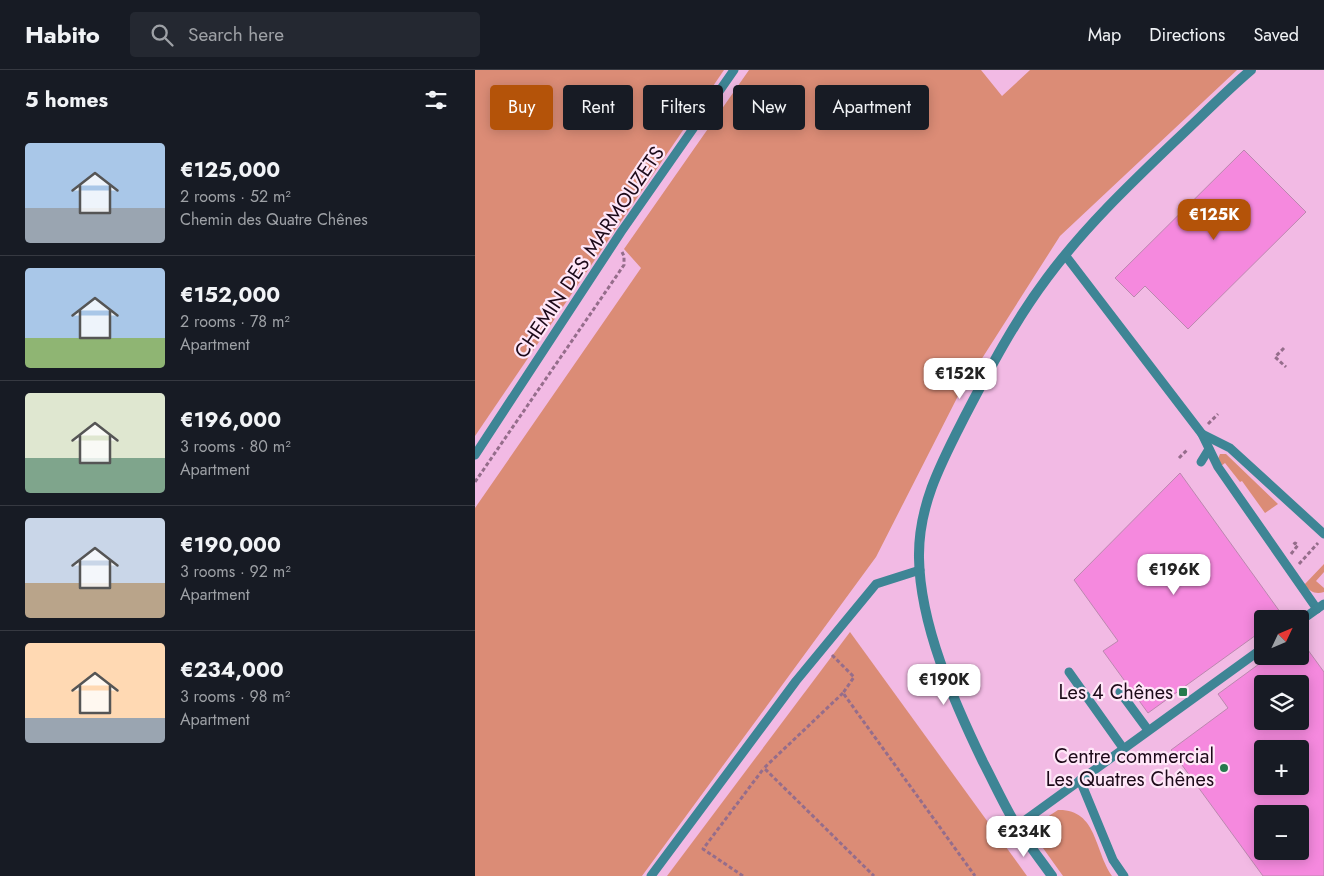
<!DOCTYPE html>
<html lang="en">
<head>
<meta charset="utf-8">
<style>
	body { margin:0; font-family:Jost,sans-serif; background:#242831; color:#f1f3f6; height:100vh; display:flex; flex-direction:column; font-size:19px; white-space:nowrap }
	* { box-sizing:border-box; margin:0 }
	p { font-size:16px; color:#9ea1a6 }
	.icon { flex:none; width:28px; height:28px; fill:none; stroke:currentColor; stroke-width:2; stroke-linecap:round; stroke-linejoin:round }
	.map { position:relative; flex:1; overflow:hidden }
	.panel { display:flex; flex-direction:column; background:#171b24; width:475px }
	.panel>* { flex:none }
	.top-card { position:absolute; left:15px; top:15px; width:475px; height:45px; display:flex; gap:10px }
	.needle { width:32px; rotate:46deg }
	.controls { position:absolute; left:779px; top:540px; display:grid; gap:10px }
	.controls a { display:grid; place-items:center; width:55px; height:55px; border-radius:5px; background:#171b24; box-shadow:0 2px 12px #0003; font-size:25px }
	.price { position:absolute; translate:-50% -42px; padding:0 11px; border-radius:10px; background:#fff; color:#222; font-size:16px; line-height:32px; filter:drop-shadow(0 1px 2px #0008) }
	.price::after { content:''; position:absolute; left:50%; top:30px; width:15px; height:11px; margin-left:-8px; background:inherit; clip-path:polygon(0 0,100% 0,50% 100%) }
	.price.selected { background:#b45309; color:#fff }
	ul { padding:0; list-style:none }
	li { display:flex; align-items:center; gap:15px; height:125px; padding:0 25px }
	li+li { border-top:1px solid #363941 }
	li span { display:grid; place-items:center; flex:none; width:140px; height:100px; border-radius:5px; color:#555 }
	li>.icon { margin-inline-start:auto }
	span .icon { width:60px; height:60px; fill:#fffc; stroke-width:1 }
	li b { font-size:21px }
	h2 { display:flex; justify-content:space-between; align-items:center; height:60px; padding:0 25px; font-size:21px }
	.tag { padding:0 18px; border-radius:5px; background:#171b24; box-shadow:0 2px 12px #0003; font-size:18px; line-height:45px }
	.tag.selected { background:#b45309; color:#fff }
	header { display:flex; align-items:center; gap:30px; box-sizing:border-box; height:70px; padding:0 25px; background:#171b24; border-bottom:1px solid #363941 }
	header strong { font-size:24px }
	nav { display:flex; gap:28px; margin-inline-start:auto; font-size:18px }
	.search { width:350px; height:45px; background:#242831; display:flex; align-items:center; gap:12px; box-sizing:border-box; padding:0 18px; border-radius:5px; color:#9ea1a6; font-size:19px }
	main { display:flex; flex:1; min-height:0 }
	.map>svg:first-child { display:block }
	.green { fill:#db8c76 }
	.building { fill:#f589de; stroke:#bc87af; fill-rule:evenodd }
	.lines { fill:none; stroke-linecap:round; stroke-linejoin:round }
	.path { stroke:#956d8b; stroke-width:3; stroke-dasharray:4 2.5; stroke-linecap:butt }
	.lane { stroke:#3e8595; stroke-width:9 }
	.street { stroke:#3e8595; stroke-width:10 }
	.poi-dot { fill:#267a4d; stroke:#ffe7f8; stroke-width:2 }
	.labels { text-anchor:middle; stroke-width:4.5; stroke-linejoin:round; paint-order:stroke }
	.street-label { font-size:20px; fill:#1d0a19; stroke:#ffe7f8 }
	.poi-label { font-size:20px; fill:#1d0a19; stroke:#ffe7f8; text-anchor:end }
</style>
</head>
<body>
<header>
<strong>Habito</strong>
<div class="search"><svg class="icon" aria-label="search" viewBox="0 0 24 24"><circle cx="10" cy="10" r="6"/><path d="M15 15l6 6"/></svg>Search here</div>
<nav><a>Map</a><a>Directions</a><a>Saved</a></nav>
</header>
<main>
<section class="panel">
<h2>5 homes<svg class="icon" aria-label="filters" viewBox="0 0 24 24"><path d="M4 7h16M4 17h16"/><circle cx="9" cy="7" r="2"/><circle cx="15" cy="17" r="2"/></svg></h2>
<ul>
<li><span style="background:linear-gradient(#a9c7e8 65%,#9aa5b1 0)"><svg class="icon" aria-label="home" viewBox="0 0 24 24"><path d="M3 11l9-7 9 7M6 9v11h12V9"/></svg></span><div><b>€125,000</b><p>2 rooms · 52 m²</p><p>Chemin des Quatre Chênes</p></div></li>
<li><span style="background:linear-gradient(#a9c7e8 70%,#8fb573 0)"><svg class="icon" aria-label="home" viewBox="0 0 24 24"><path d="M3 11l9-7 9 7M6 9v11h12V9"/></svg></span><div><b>€152,000</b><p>2 rooms · 78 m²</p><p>Apartment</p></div></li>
<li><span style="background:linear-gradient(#dfe7d0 65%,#7fa58c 0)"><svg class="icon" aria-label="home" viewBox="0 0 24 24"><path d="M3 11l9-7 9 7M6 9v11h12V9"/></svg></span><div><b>€196,000</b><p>3 rooms · 80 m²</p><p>Apartment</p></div></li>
<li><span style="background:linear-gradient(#c9d6e8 65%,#b9a48a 0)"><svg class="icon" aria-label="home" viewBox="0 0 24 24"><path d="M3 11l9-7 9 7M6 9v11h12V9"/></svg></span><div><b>€190,000</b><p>3 rooms · 92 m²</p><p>Apartment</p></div></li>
<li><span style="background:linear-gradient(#ffd9b3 75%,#9aa5b1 0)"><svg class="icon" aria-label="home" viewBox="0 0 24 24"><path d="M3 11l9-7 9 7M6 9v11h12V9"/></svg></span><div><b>€234,000</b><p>3 rooms · 98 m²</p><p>Apartment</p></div></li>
</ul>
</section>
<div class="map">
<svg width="849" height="806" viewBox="0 0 849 806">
	<rect width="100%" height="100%" fill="#f2bae4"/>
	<g class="green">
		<path d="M 0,0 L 249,0 L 0,366 Z"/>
		<path d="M 274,0 L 506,0 L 527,26 L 555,0 L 762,0 L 585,166 L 483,326 L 401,487 L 167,806 L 0,806 L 0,438 L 166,198 L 149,179 Z"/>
		<path d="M 745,384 L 751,384 L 803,434 L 790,443 L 767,411 L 765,412 L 750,393 L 746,396 L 743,389 Z"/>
		<path d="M 849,494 L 849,502 L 841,511 L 849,518 L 849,522 C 840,525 835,521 829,515 Z"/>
		<path d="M 375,562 L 552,806 L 192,806 Z"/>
		<path d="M 583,740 C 622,739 619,780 637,806 L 588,806 L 563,771 L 559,763 L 563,753 Z"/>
	</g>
	<g class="building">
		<path d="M 769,80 L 831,142 L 713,259 L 670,216 L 659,227 L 640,208 Z"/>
		<path d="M 705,403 L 808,546 L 804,549 L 788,549 L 788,560 L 673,643 L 628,581 L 643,571 L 599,510 Z"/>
		<path d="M 825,569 L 849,602 L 849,806 L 788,806 L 696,680 L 753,638 L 743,624 L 795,586 L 825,586 ZM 788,614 L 825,614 L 825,651 L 788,651 ZM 788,679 L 825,679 L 825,716 L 788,716 ZM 788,744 L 825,744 L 825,781 L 788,781 Z"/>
	</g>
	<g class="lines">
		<g class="path">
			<path d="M 809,278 L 800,287 L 811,297"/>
			<path d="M 733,354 L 743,344"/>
			<path d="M 704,388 L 712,380"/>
			<path d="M 0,412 L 149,195 L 149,186 L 147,182"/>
			<path d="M 816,484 L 823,475 L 820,473 L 817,476"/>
			<path d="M 824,494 L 843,473"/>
			<path d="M 357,585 L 379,607 L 368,623 L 500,806"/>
			<path d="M 368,623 L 289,698 L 399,806"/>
			<path d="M 268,806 L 228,779 L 289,698"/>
		</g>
		<g class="lane">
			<path d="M 590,185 L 727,364 L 743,397 L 842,539"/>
			<path d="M 727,364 L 755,378 L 849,464"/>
			<path d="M 0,385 L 146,162 L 259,0"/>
			<path d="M 726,392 L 734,379"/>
			<path d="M 825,551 L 849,534"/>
			<path d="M 594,602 L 648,678"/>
			<path d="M 645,622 L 673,660"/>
			<path d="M 605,710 L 638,790 L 649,806"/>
			<path d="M 542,756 L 788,578"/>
			<path d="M 176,806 L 321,611 L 401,514 L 445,500"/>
		</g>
		<path class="street" d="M 577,806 C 565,789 552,773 541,755 C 529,735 519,713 508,692 C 479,632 445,555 444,488 C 443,436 466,393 489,348 C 514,300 539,252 572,208 C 609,158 654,115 699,72 C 725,48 749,23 776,0"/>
	</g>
	<g class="poi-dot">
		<rect x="703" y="617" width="10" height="10" rx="2.5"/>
		<circle cx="749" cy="698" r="5"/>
	</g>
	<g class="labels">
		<g class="street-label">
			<text transform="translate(114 182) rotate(-56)" y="7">CHEMIN DES MARMOUZETS</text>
		</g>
		<g class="poi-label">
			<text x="698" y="629">Les 4 Chênes</text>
			<text x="739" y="693">Centre commercial<tspan x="739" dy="23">Les Quatres Chênes</tspan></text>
		</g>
	</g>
</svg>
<div class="controls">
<a><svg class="needle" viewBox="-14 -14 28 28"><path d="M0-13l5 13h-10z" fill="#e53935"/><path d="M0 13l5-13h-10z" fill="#9ea1a6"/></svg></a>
<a><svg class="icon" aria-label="layers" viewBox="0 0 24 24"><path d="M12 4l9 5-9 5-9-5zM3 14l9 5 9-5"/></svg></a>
<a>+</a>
<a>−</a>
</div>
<b class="price selected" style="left:739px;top:171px">€125K</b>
<b class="price" style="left:485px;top:330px">€152K</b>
<b class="price" style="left:699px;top:526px">€196K</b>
<b class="price" style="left:469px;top:636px">€190K</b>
<b class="price" style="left:549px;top:788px">€234K</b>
<div class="top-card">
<a class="tag selected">Buy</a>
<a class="tag">Rent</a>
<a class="tag">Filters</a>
<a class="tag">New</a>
<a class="tag">Apartment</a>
</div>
</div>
</main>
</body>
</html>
